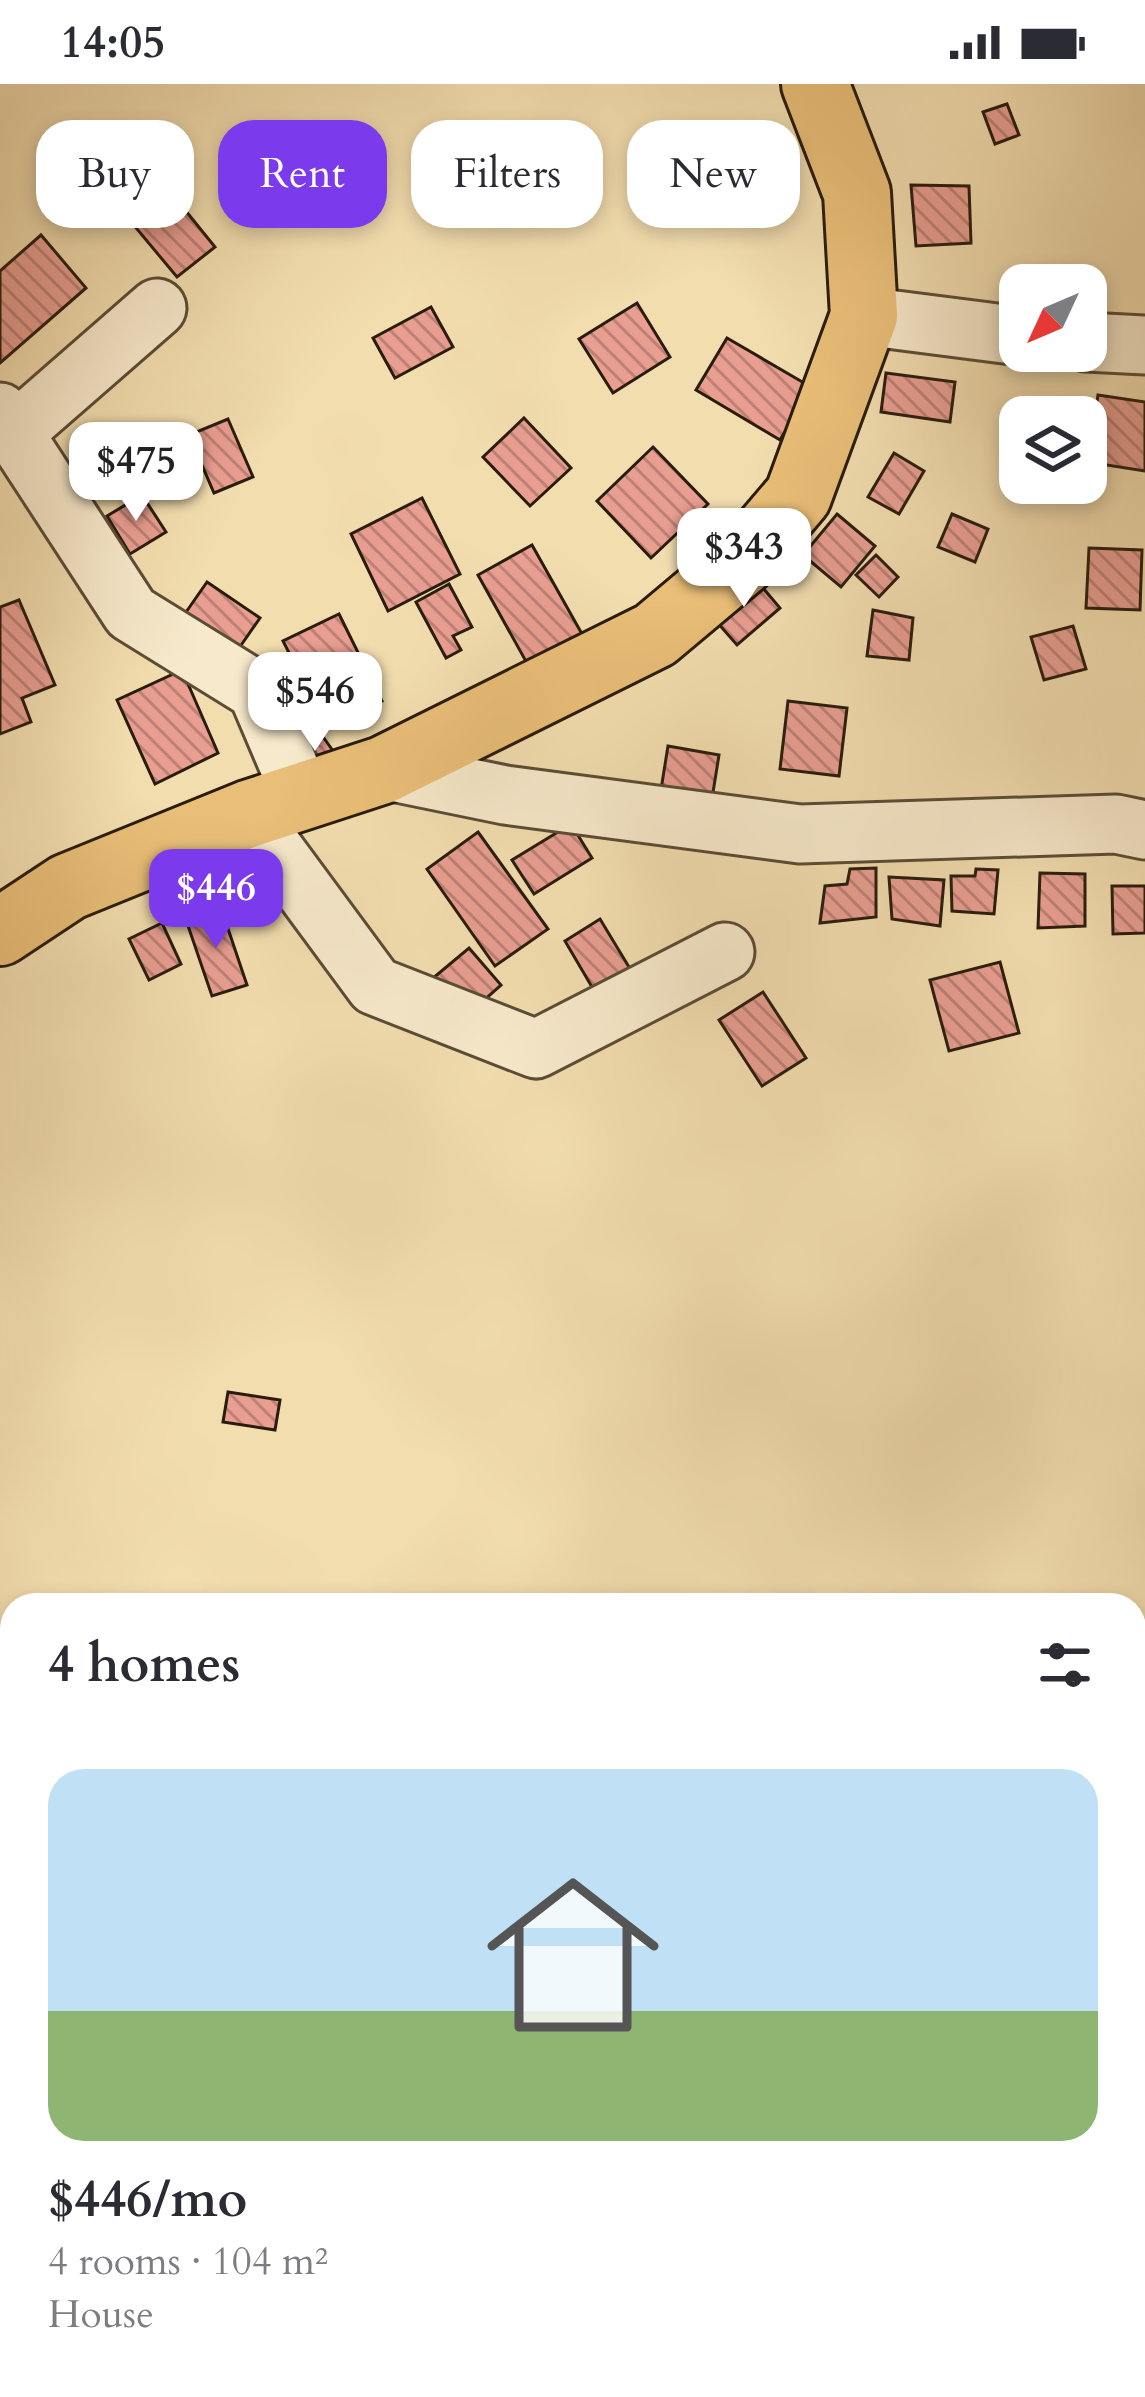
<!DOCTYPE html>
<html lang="en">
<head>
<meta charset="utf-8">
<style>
	body { margin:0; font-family:Cardo,serif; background:#f2f2f3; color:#2b2b33; height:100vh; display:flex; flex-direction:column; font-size:45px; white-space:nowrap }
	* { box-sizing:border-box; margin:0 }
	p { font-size:39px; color:#7c7c81 }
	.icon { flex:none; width:66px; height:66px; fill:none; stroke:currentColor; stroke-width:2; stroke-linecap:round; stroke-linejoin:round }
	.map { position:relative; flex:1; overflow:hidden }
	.side { position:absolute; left:0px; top:1509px; width:1146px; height:804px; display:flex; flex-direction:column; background:#fff; border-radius:36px 36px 0 0; box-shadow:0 6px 18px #0003 }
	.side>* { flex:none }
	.banner { position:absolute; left:36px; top:36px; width:1074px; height:108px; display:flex; gap:24px }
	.needle { width:78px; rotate:226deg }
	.buttons { position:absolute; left:999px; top:180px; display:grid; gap:24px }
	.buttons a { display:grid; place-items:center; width:108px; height:108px; border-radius:24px; background:#fff; box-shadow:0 6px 18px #0003; font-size:60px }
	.price { position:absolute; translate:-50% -102px; padding:0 27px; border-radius:24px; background:#fff; color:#222; font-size:39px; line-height:78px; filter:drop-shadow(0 3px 6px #0008) }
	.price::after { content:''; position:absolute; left:50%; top:72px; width:36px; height:27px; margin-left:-18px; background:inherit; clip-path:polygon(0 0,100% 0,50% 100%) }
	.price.active { background:#7c3aed; color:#fff }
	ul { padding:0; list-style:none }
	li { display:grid; align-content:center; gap:24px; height:636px; padding:0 48px }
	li+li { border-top:3px solid #e1e1e2 }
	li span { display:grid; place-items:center; height:372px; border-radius:36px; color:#555 }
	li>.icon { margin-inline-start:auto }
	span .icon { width:216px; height:216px; fill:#fffc; stroke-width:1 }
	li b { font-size:51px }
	h2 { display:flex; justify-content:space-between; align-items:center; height:144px; padding:0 48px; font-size:51px }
	.chip { padding:0 42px; border-radius:36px; background:#fff; box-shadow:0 6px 18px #0003; font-size:42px; line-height:108px }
	.chip.active { background:#7c3aed; color:#fff }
	.status { display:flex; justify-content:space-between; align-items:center; height:84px; padding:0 60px; background:#fff; direction:ltr }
	.status svg { height:33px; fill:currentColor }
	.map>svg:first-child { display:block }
	.building { fill:url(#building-back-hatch); stroke:#291c0d; stroke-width:3 }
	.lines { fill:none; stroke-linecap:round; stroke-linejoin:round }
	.minor-casing { stroke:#5b4c36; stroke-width:63 }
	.major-casing { stroke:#291c0d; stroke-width:72 }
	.minor { stroke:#f7e9cb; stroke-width:57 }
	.major { stroke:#e9be78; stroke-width:66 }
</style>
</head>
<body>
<div class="status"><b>14:05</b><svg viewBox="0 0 49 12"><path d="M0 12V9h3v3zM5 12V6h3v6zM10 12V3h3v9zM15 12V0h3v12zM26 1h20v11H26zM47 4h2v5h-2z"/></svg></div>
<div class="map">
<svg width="1145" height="2313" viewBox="0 0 1145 2313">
	<defs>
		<pattern id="building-back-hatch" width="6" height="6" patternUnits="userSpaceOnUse" patternTransform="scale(3)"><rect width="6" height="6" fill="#e89e91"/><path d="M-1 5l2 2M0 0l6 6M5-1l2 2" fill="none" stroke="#bc8075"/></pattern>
	</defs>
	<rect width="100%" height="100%" fill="#f2ddaf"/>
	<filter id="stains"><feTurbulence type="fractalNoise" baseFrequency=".00167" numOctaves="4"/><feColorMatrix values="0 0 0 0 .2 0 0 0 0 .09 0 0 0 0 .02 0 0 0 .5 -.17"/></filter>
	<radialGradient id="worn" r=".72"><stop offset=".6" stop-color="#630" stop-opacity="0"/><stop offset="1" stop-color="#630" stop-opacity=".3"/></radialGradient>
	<g class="building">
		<path d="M 1007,20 L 1019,51 L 995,60 L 983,28 Z"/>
		<path d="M 160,95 L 215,163 L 177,193 L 122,127 Z"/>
		<path d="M 911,101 L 969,102 L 971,159 L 916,162 Z"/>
		<path d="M 41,151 L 86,204 L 0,279 L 0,187 Z"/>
		<path d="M 637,219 L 670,273 L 613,309 L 579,255 Z"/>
		<path d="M 431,223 L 453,263 L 395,294 L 373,254 Z"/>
		<path d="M 727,254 L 811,303 L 780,356 L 696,306 Z"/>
		<path d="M 886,289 L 955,298 L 950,338 L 881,328 Z"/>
		<path d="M 1098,311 L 1145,318 L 1145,387 L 1088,378 Z"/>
		<path d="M 524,334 L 571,384 L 530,422 L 483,373 Z"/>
		<path d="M 228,335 L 253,393 L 214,409 L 189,351 Z"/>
		<path d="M 653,363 L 708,420 L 651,474 L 597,417 Z"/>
		<path d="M 894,369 L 924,387 L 899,430 L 868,413 Z"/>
		<path d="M 142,411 L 166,448 L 130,470 L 107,432 Z"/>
		<path d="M 422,414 L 460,490 L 388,527 L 351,450 Z"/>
		<path d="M 837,430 L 875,462 L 841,503 L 803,471 Z"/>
		<path d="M 952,430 L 988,445 L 975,478 L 938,463 Z"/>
		<path d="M 532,461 L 582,550 L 528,581 L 478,491 Z"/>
		<path d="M 1089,464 L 1142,466 L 1140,526 L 1086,524 Z"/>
		<path d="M 876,471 L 898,493 L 879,513 L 856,491 Z"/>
		<path d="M 751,490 L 780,524 L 737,561 L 708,528 Z"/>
		<path d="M 207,498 L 260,534 L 237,567 L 184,531 Z"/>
		<path d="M 449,500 L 472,543 L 453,552 L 461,566 L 446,574 L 416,518 Z"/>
		<path d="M 19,516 L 55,601 L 22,614 L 31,638 L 0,650 L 0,523 Z"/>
		<path d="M 873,526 L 913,534 L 909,576 L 867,572 Z"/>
		<path d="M 339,530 L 382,617 L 342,637 L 336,625 L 321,632 L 283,557 Z"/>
		<path d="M 1073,542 L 1086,585 L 1044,596 L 1031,553 Z"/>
		<path d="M 182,586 L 218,669 L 155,700 L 117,616 Z"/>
		<path d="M 788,617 L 847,624 L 839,692 L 780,685 Z"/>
		<path d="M 316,643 L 341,678 L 310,699 L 292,653 Z"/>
		<path d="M 668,662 L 719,671 L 710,727 L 659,718 Z"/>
		<path d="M 571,740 L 592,774 L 534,810 L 512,776 Z"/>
		<path d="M 478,748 L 548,845 L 495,882 L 427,785 Z"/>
		<path d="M 876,784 L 876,833 L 820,839 L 825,802 L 847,800 L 850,785 Z"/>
		<path d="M 976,785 L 998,786 L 994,830 L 952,827 L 951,792 L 975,792 Z"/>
		<path d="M 1040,789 L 1085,790 L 1085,842 L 1038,844 Z"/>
		<path d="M 889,793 L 944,796 L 940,842 L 892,835 Z"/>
		<path d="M 1112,802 L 1145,802 L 1145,849 L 1113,850 Z"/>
		<path d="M 220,821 L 247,901 L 212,912 L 185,833 Z"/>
		<path d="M 600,835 L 635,893 L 599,915 L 565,857 Z"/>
		<path d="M 162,839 L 181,880 L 149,896 L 129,855 Z"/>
		<path d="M 469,864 L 501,901 L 465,933 L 432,895 Z"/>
		<path d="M 1000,878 L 1019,949 L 949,967 L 930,896 Z"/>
		<path d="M 763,908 L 806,974 L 762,1002 L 719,936 Z"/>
		<path d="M 228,1308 L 280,1316 L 275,1346 L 223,1338 Z"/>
	</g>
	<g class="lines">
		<defs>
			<g id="minor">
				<path d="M 864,232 L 1020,252"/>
				<path d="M 1086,258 L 1145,261"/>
				<path d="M 0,328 L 131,529 L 257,607 L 302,713"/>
				<path d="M 16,347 L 157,224"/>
				<path d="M 383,686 L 505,711 L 800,750 L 1116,740 L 1145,746"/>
				<path d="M 248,730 L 375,902 L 536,965 L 725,868"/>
			</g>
			<path id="major" d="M 0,848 L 68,803 L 248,730 L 383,686 L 655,551 L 742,478 L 798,412 L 864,232 L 857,109 L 815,0"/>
		</defs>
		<use href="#minor" class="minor-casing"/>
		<use href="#major" class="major-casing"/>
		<use href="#minor" class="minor"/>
		<use href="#major" class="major"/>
	</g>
	<rect width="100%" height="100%" filter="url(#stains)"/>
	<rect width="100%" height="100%" fill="url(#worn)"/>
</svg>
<div class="buttons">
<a><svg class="needle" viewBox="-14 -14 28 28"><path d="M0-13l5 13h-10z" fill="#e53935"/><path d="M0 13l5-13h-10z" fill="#7c7c81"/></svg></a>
<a><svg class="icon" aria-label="layers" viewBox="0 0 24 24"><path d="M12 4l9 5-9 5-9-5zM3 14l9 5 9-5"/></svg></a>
</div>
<b class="price" style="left:136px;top:440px">$475</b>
<b class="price" style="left:744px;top:526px">$343</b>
<b class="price" style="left:315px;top:670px">$546</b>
<b class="price active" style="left:216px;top:867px">$446</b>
<div class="banner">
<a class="chip">Buy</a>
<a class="chip active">Rent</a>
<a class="chip">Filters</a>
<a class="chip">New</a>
</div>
<section class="side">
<h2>4 homes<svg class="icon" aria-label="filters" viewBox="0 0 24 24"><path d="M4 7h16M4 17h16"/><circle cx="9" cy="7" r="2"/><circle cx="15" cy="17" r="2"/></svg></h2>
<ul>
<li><span style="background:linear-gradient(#bfe0f5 65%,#8fb573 0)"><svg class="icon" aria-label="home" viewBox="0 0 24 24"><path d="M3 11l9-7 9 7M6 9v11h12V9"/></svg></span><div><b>$446/mo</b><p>4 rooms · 104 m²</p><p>House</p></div></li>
</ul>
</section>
</div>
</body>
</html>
